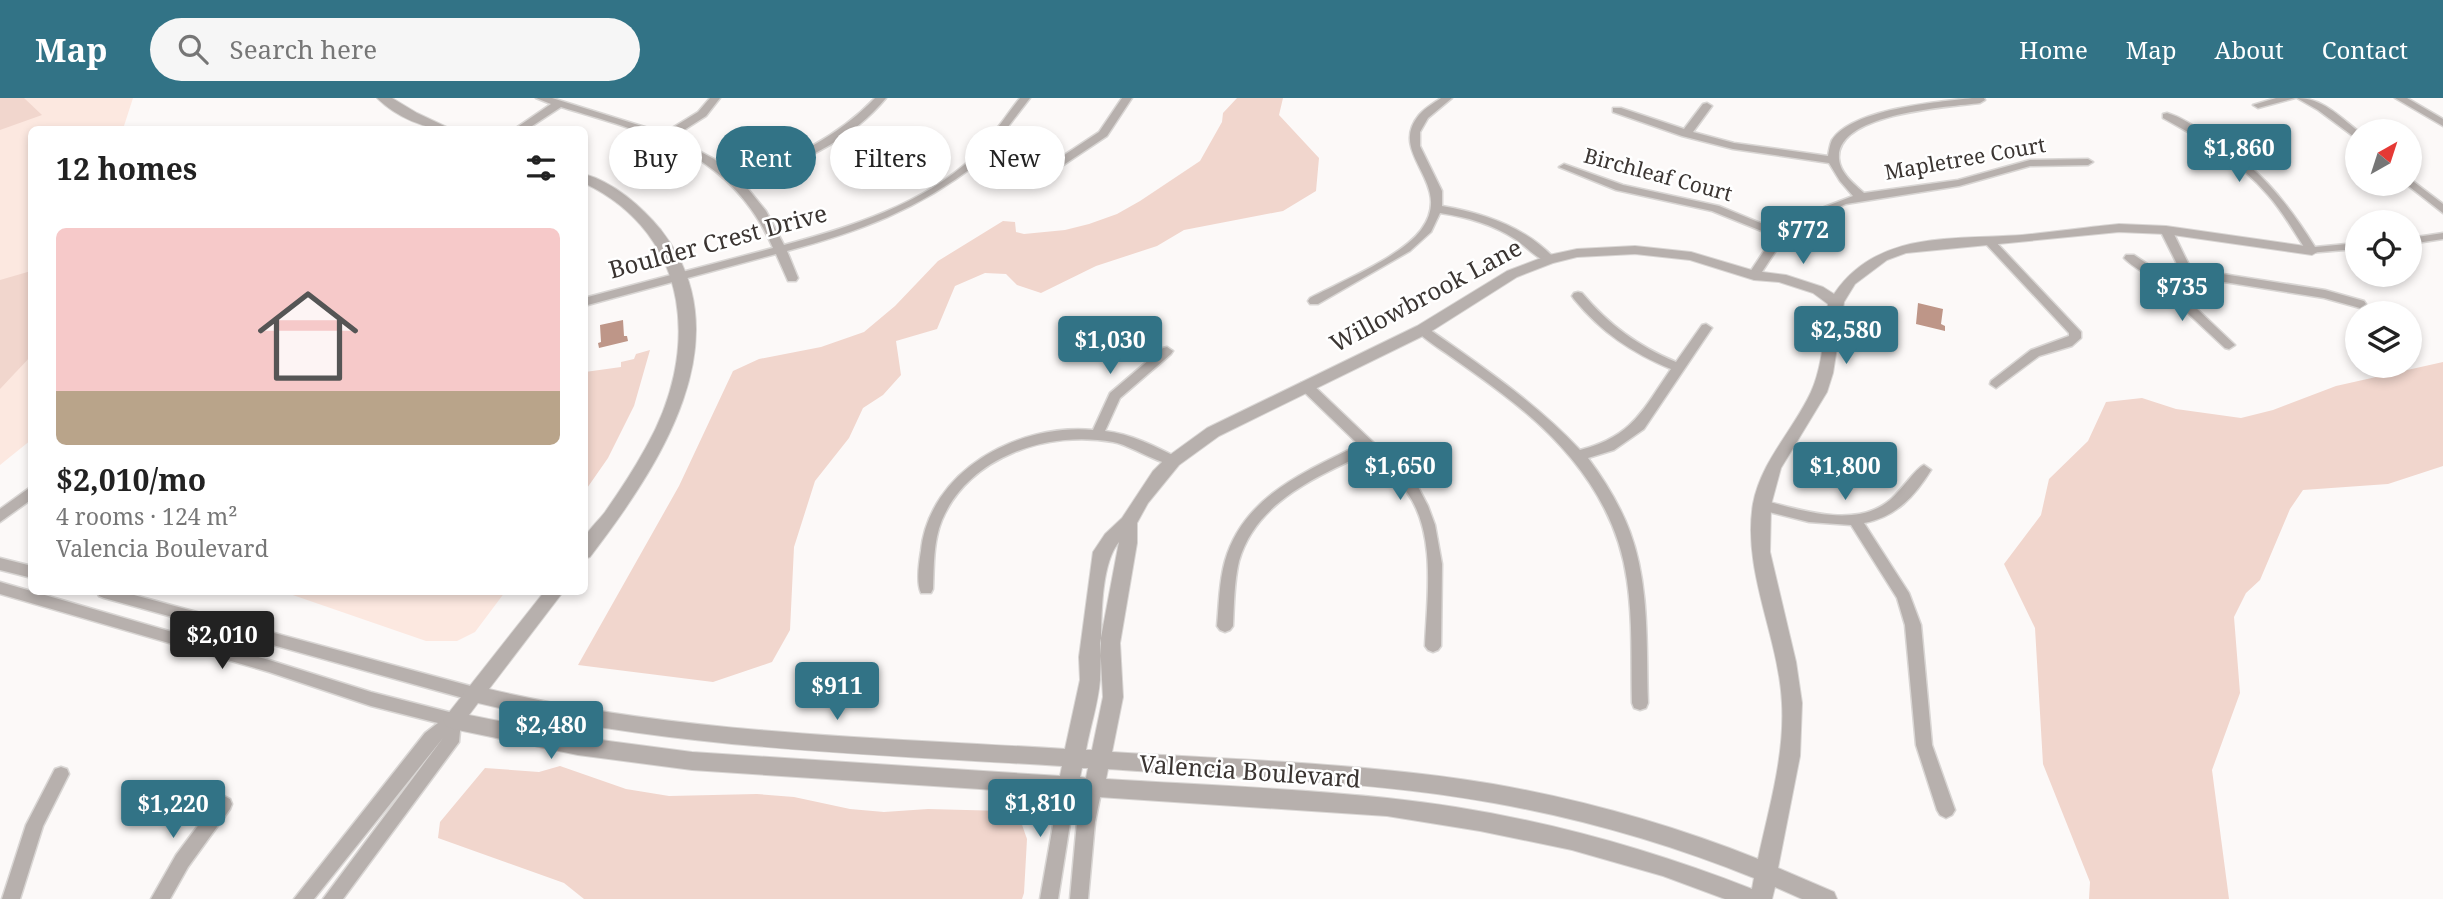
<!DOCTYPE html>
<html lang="en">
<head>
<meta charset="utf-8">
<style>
	body { margin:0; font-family:"Noto Serif",serif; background:#f6f6f6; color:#222; height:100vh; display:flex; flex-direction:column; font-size:26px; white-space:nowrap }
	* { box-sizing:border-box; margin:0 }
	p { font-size:23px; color:#767676 }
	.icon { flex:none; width:38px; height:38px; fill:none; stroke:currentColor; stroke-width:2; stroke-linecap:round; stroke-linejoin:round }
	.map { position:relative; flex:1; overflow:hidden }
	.drawer { position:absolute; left:28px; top:28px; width:560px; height:469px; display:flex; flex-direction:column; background:#fff; border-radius:10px; box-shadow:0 4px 10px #0003 }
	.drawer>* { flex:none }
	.hud { position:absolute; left:609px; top:28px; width:665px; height:63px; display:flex; gap:14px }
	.needle { width:46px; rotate:39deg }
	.controls { position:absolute; left:2345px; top:21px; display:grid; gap:14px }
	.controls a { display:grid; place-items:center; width:77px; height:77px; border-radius:50%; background:#fff; box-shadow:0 4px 10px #0003; font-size:35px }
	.price { position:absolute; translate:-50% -60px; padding:0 16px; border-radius:7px; background:#327386; color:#fff; font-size:23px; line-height:46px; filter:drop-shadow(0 2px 4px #0008) }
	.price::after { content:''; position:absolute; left:50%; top:42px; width:21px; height:16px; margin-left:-10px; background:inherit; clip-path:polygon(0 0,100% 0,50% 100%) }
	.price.on { background:#222; color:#fff }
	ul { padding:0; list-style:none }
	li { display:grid; align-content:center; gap:14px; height:371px; padding:0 28px }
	li span { display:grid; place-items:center; height:217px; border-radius:10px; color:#555 }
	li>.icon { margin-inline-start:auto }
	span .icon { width:126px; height:126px; fill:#fffc; stroke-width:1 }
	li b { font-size:30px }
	h2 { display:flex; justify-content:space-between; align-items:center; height:84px; padding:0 28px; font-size:30px }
	.tag { padding:0 24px; border-radius:32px; background:#fff; box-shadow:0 4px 10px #0003; font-size:24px; line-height:63px }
	.tag.on { background:#327386; color:#fff }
	header { display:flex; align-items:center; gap:42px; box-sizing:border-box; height:98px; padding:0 35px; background:#327386; color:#fff }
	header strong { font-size:33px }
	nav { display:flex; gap:38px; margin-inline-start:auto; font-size:24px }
	.search { width:490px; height:63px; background:#f6f6f6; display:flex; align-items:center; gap:18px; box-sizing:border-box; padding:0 24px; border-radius:38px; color:#767676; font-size:26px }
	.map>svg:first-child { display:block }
	.built { fill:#fce8e0 }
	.green { fill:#f1d6cd }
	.water { fill:#be9688 }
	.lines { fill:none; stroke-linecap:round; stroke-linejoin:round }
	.minor-casing { stroke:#d9d6d4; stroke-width:3 }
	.tertiary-casing { stroke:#d9d6d4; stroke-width:2 }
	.minor { fill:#b7b0ad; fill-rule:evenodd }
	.tertiary { fill:#b7b0ad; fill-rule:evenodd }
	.labels { text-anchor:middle; stroke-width:5; stroke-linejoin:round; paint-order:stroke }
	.far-street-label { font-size:21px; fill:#3b3532; stroke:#fff }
	.street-label { font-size:24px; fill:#3b3532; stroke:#fff }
</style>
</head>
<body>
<header>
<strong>Map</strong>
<div class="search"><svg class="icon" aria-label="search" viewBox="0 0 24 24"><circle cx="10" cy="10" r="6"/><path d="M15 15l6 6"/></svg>Search here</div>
<nav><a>Home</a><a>Map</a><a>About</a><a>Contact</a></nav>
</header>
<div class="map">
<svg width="2443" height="801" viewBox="0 0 2443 801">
	<rect width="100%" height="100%" fill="#fcf9f8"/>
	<g class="built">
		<path d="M 0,0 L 133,0 L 123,31 L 32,32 L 31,342 L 0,367 Z"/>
		<path d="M 284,494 L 505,494 L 475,534 L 457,543 L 426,543 Z"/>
	</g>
	<g class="green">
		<path d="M 0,0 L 24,0 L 42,17 L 0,32 Z"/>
		<path d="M 1237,0 L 1283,0 L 1279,17 L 1319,60 L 1316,93 L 1283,113 L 1184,132 L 1157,148 L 1096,168 L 1041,195 L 1017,187 L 1006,176 L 985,175 L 955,188 L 937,231 L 896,243 L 901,277 L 883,297 L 863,310 L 849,340 L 815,383 L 794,449 L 790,532 L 772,564 L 713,584 L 578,567 L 679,388 L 733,273 L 759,261 L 821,249 L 864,234 L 895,208 L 938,163 L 1003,123 L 1015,124 L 1016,134 L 1024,136 L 1065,132 L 1089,126 L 1117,116 L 1140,103 L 1200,63 L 1222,24 L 1223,15 Z"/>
		<path d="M 31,173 L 31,258 L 0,291 L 0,182 Z"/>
		<path d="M 650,252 L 634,308 L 608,360 L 585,393 L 585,274 L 621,269 L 621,264 L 634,261 L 636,256 Z"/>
		<path d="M 2443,264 L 2443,368 L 2388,386 L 2303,392 L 2290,411 L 2260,482 L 2246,495 L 2234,519 L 2240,595 L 2212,672 L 2229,801 L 2089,801 L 2090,784 L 2043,666 L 2035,530 L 2004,466 L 2041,417 L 2049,381 L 2088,343 L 2106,304 L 2142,300 L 2176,311 L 2241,320 L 2273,312 L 2336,288 Z"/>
		<path d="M 560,668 L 626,691 L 669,698 L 757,696 L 794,699 L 850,711 L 884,714 L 928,711 L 1004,713 L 1020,721 L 1027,741 L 1024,795 L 1022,801 L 584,801 L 564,785 L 438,740 L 440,724 L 485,670 L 539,674 Z"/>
	</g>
	<g class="water">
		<path d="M 1918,205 L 1943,211 L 1941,226 L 1945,228 L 1945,233 L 1916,226 Z"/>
		<path d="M 623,222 L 624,238 L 627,238 L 628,243 L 599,250 L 598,245 L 601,244 L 600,227 Z"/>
	</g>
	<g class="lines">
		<defs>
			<g id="minor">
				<path d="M 536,0 L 552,0 L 664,35 L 698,14 L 710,0 L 720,0 L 706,18 L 673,39 L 714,61 L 739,81 C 790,61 837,40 875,0 L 886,0 C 850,44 796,66 744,86 L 766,113 L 784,147 C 848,130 924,106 973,59 C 990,42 1005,19 1020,0 L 1030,0 L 984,60 L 1024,74 L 1043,71 L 1099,34 L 1122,0 L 1132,0 L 1107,38 L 1050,76 L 1023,80 L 978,65 C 917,112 861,133 787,153 L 798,180 L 796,183 L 788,183 L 776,156 L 584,208 L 584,200 L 773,150 C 731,54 653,37 561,9 L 526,32 L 513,32 L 551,6 Z"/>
				<path d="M 1441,0 L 1452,0 L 1428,20 L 1420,34 L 1420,48 L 1442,93 L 1442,108 C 1483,115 1526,129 1555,161 L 1553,164 C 1540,165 1526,148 1515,141 C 1492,126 1467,119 1440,115 L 1431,134 L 1410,153 L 1318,206 L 1310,206 L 1308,203 L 1310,200 C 1340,184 1401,159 1421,132 C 1456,85 1386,57 1419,17 C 1425,10 1434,5 1441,0 Z"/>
				<path d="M 1972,0 L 1984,0 L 1985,2 L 1980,5 C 1949,9 1835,15 1839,61 C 1840,75 1854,86 1864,95 L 1958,82 L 2030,62 L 2088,61 L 2093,64 L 2088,67 L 2030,68 L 1959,88 L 1846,106 L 1812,121 L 1785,139 L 1758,180 L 1754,181 L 1748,177 L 1774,138 L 1712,113 L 1616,92 L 1559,69 L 1564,66 L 1623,87 L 1719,108 L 1780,133 L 1804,117 L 1853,98 L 1840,83 L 1829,65 L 1733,51 L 1682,38 L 1613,14 L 1613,10 L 1621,10 L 1684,31 L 1703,6 L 1707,5 L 1712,8 L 1693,34 L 1734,45 L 1828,58 C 1829,53 1830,46 1832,42 C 1852,11 1937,4 1972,0 Z"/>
				<path d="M 2276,0 L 2295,0 L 2258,10 L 2253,7 Z"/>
				<path d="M 2297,0 C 2322,0 2339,18 2358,33 L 2357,41 L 2318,12 Z"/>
				<path d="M 2395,0 L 2407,0 L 2443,21 L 2443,28 Z"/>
				<path d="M 2167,15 C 2181,19 2194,28 2206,36 C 2257,68 2283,98 2315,149 L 2357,145 L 2357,151 L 2308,155 C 2295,136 2284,115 2268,97 C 2240,64 2201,41 2163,20 L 2163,16 Z"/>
				<path d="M 2410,81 L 2443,106 L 2443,115 L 2406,86 L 2410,86 Z"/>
				<path d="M 2166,129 L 2172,132 L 2191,171 L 2325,192 L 2364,203 L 2366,206 L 2360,210 L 2324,200 L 2187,178 L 2174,181 L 2175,190 L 2235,247 L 2229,251 L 2225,250 L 2165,194 C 2158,179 2136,173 2124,160 L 2126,157 L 2134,157 L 2164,177 L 2180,172 L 2160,132 Z"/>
				<path d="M 2443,135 L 2443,141 L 2410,146 L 2410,140 Z"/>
				<path d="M 1989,140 L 1993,141 L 2081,234 L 2081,240 L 2072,248 L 2039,258 L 1996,290 L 1990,286 L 1991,283 L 2031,252 L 2069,238 L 2069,235 L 1985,145 L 1983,143 Z"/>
				<path d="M 1578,194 L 1582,195 C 1609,227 1638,248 1676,264 L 1702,227 L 1706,226 L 1712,230 L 1644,331 L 1614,352 L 1588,360 C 1605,383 1620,407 1630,434 C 1650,488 1646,549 1648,605 L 1646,610 L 1640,612 L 1634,610 L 1632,605 C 1631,564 1633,522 1627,482 C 1617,410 1574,354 1519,309 C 1497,291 1473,274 1450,258 C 1439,250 1425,242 1416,232 L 1418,229 L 1426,229 C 1480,267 1535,304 1580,352 C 1633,338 1642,313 1671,271 C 1632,255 1601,234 1574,201 L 1572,198 L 1574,195 Z"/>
				<path d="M 1167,249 L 1173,253 L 1171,256 L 1120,300 L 1105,333 C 1131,336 1155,348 1178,360 L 1180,363 L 1178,366 C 1164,370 1131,347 1113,344 C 1049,332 969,358 942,422 C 933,444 934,468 933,491 L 931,495 L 921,495 C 916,484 919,465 921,453 C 929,373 1018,325 1093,332 L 1110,295 L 1163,250 Z"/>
				<path d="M 1306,284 L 1311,285 L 1416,385 L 1428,408 L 1435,427 L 1442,466 L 1441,548 L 1438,552 L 1433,554 L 1428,552 L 1425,548 C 1427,499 1437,435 1406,393 C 1396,379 1380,367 1367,355 C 1316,379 1256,404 1239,463 C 1234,484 1234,507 1233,528 L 1230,532 L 1225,534 L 1220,532 L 1217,528 C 1219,507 1219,484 1225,463 C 1243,399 1304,374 1359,347 L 1301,291 L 1300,288 L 1301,285 Z"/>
				<path d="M 1924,367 L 1931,372 C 1915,398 1896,419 1864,425 L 1909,495 L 1921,527 L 1932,647 L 1955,712 L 1952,717 L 1946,720 L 1940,717 L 1937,712 L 1916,647 L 1905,527 L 1897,500 L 1851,427 L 1809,424 L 1757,411 L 1755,407 L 1762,402 C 1800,412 1856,431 1890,402 C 1900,394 1916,370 1924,367 Z"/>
				<path d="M 32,388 L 32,401 L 0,424 L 0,411 Z"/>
				<path d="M 0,460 L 32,468 L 32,480 L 0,472 Z"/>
				<path d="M 0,484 L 269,562 L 371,594 L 453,615 L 459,617 L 461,622 L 459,644 L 343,801 L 323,801 L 443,640 L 314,801 L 294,801 L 425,635 L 438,625 L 371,608 L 269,574 L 0,496 Z"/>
				<path d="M 97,494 L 123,494 L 474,589 L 480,591 L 482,596 L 480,601 L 474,603 L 104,500 L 99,498 Z"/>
				<path d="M 61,669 L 67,671 L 69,676 L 43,728 L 20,801 L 2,801 L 26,727 L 55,671 Z"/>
				<path d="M 1068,681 L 1074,683 L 1076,688 L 1058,801 L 1040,801 L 1060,688 L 1062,683 Z"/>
				<path d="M 1094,683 L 1100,685 L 1102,690 L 1095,724 L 1088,801 L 1070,801 L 1077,724 L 1086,690 L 1088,685 Z"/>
				<path d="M 224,698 L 230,701 L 232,706 L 230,711 L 188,769 L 170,801 L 151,801 L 176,757 L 218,701 Z"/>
			</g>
			<g id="tertiary">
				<path d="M 377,0 L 392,0 L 417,15 L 453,32 C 426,32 396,19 377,0 Z"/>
				<path d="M 584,76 C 614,84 642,109 661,132 C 746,240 658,370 590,459 L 584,461 C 584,455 583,445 585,439 C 589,431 599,422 605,414 C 619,394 633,373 645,351 C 700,256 693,137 584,85 Z"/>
				<path d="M 2119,126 L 2166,128 L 2312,149 L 2319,153 L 2312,157 L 2166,136 L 2119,134 L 1906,155 L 1887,162 L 1855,186 L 1844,204 L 1833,275 L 1827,294 L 1781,370 L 1771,407 L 1770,454 L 1796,564 L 1802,605 L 1800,658 L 1778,770 L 1834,794 L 1837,801 L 1802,801 L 1775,789 L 1772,801 L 1725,801 L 1663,778 L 1572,752 L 1480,733 L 1387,718 L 692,672 L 578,657 L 453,631 L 446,628 L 443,622 L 544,494 L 563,494 L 489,591 C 677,636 873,639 1065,651 L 1080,582 L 1079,559 L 1093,454 L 1105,436 L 1122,420 L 1153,373 L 1167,359 L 1207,330 L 1417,228 L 1507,173 L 1549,157 L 1577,151 L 1635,148 L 1691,154 L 1755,173 L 1786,177 L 1823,189 L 1834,196 C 1877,132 1954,142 2022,137 C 2054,134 2087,129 2119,126 ZM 1635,156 L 1690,162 L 1754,182 L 1779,184 L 1813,195 L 1828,206 C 1824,234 1823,268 1811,294 C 1793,333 1761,363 1753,406 C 1742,473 1779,539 1782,605 C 1785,657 1769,710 1758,761 C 1673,727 1583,702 1493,686 C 1367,665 1239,662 1112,654 L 1123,599 L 1120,545 L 1137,445 L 1137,425 L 1148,405 L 1179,367 L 1219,338 L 1427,236 L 1517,179 L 1553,165 L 1577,159 ZM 1119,444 L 1100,545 L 1103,599 L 1092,652 L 1086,652 C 1090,629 1098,606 1100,582 C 1103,547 1096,472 1119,444 ZM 478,605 C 669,651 867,656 1062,668 L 1060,678 L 692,654 L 578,639 L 469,617 ZM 1082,670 L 1088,670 L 1086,680 L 1080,679 ZM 1108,671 C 1237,680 1368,682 1494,705 C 1583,721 1670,746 1754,780 L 1752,791 C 1635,745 1512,713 1387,700 C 1294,690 1200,687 1106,681 Z"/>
			</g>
		</defs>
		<use href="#minor" class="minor-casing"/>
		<use href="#tertiary" class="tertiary-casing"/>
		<use href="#minor" class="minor"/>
		<use href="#tertiary" class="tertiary"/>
	</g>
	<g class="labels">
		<g class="far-street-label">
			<text transform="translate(1965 61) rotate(-10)" y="7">Mapletree Court</text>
			<text transform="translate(1658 77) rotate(15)" y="7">Birchleaf Court</text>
		</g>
		<g class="street-label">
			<text transform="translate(718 144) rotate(-15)" y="8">Boulder Crest Drive</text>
			<text transform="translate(1426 198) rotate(-28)" y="8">Willowbrook Lane</text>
			<text transform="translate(1250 674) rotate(4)" y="8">Valencia Boulevard</text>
		</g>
	</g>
</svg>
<div class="controls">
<a><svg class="needle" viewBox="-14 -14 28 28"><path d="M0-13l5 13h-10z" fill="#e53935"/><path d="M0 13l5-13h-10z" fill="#767676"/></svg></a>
<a><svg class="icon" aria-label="locate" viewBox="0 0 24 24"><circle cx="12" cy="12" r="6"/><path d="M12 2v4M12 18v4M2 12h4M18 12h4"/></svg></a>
<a><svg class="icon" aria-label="layers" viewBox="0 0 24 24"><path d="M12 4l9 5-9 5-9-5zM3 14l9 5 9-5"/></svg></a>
</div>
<b class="price" style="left:2239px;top:86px">$1,860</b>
<b class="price" style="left:1803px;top:168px">$772</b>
<b class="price" style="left:2182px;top:225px">$735</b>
<b class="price" style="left:1846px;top:268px">$2,580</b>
<b class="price" style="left:1110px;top:278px">$1,030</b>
<b class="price" style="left:1400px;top:404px">$1,650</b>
<b class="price" style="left:1845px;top:404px">$1,800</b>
<b class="price on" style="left:222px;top:573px">$2,010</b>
<b class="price" style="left:837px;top:624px">$911</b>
<b class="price" style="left:551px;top:663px">$2,480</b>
<b class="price" style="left:1040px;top:741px">$1,810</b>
<b class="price" style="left:173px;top:742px">$1,220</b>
<div class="hud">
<a class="tag">Buy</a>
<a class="tag on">Rent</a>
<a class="tag">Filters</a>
<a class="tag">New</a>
</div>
<section class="drawer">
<h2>12 homes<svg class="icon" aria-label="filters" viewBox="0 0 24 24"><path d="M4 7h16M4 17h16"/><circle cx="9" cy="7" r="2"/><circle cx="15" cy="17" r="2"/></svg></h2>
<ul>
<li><span style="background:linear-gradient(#f6c9c9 75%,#b9a48a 0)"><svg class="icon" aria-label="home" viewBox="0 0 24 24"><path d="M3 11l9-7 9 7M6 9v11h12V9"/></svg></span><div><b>$2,010/mo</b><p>4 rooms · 124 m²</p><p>Valencia Boulevard</p></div></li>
</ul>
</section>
</div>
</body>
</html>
